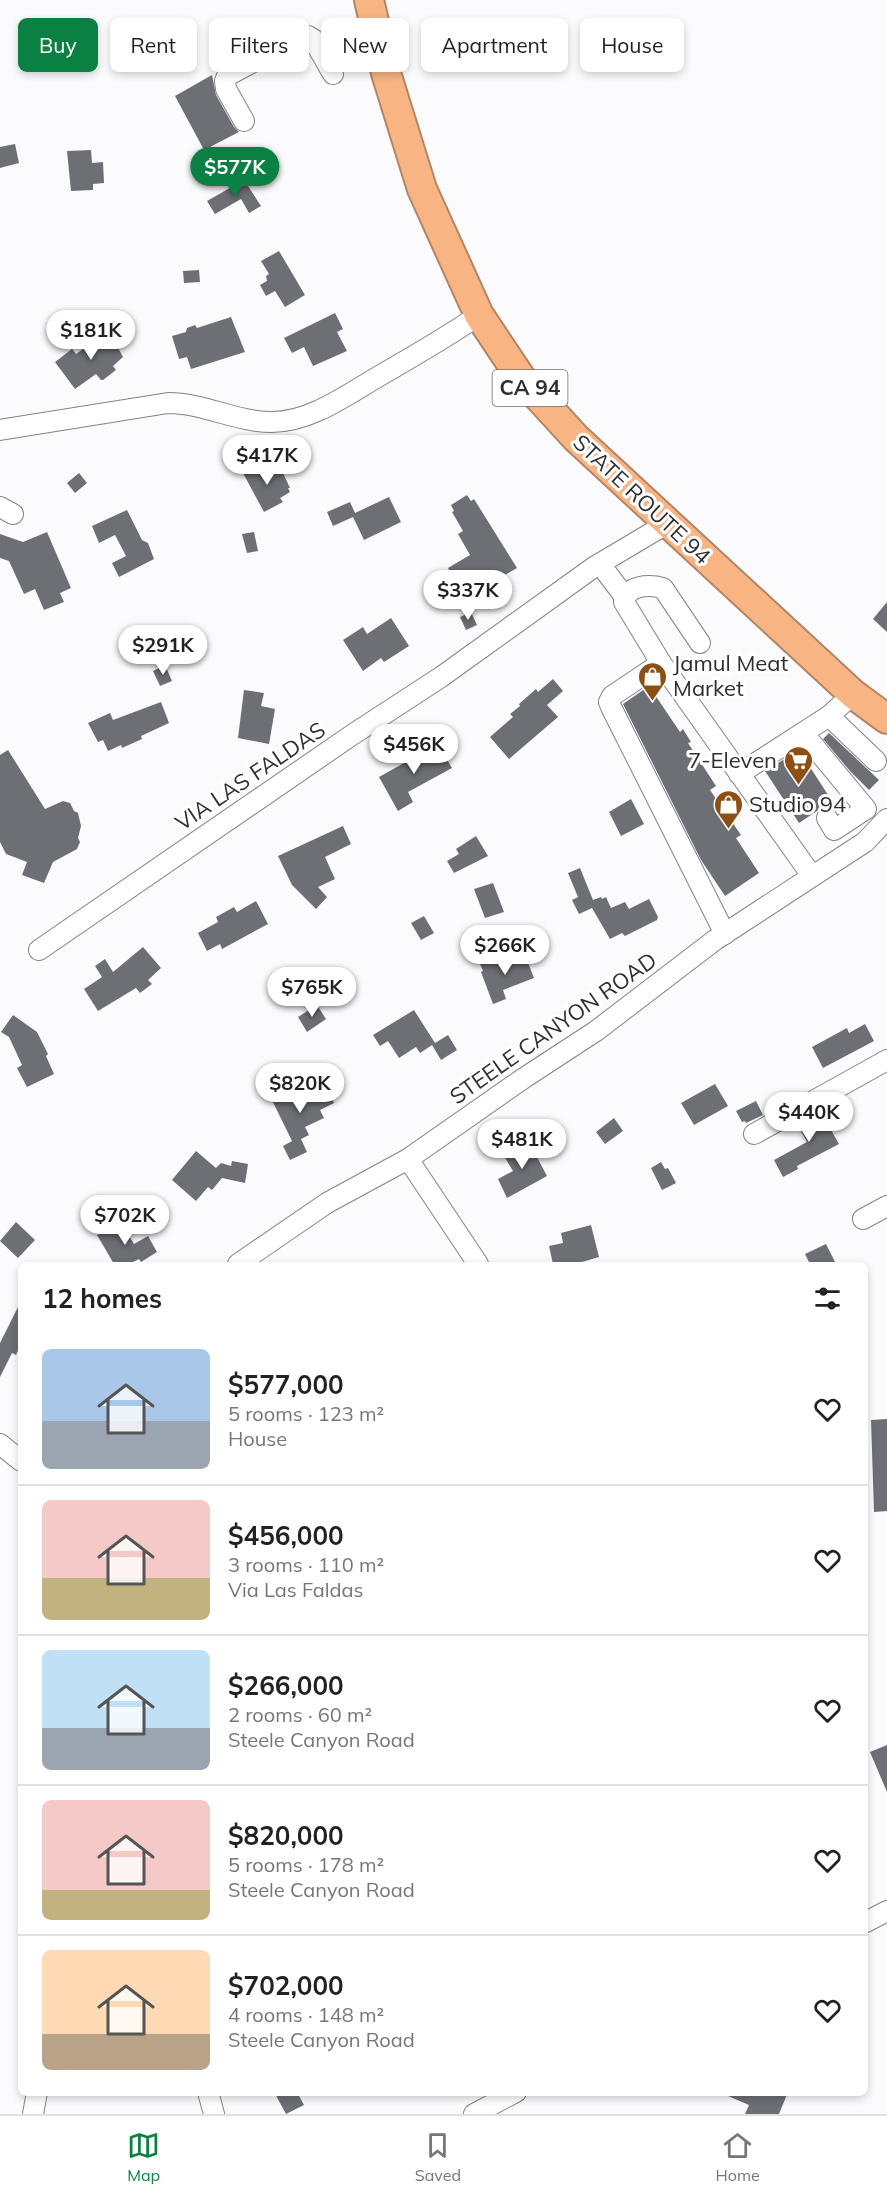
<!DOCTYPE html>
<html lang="en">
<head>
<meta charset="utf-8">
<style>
	body { margin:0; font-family:Mulish,sans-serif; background:#f2f2f2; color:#222; height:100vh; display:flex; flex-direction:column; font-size:22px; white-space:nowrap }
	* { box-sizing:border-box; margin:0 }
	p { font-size:20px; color:#767676 }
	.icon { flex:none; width:33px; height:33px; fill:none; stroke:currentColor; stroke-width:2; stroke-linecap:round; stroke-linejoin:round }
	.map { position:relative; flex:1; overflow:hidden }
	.sheet { position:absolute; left:18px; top:1262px; width:850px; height:834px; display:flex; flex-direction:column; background:#fff; border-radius:9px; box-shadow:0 3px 9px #0003 }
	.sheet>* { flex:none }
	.hud { position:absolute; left:18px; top:18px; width:852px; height:54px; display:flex; gap:12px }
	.price { position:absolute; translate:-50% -51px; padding:0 14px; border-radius:21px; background:#fff; color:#222; font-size:20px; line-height:39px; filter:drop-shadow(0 2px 3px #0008) }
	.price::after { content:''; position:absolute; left:50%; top:36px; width:18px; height:14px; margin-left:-9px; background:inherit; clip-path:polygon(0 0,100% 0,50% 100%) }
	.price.selected { background:#0b8043; color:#fff }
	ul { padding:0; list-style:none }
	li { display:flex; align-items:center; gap:18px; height:150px; padding:0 24px }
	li+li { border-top:2px solid #e0e0e0 }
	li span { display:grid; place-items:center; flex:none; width:168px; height:120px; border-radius:9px; color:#555 }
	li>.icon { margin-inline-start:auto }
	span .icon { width:72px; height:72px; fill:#fffc; stroke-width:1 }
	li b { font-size:26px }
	h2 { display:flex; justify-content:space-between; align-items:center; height:72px; padding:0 24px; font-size:26px }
	.tag { padding:0 21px; border-radius:9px; background:#fff; box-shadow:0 3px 9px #0003; font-size:21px; line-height:54px }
	.tag.selected { background:#0b8043; color:#fff }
	.dock { display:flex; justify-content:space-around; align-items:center; height:84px; border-top:2px solid #e0e0e0; background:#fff; font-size:16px; color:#767676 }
	.dock a { display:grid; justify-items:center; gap:3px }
	.dock .selected { color:#0b8043 }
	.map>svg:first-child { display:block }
	.building { fill:#6e6f75 }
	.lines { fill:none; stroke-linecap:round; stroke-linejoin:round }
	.minor-casing { stroke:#82838a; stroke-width:22 }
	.highway-casing { stroke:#b18666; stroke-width:32 }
	.minor { stroke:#fff; stroke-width:20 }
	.highway { stroke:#f8b583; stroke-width:28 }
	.labels { text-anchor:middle; stroke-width:6; stroke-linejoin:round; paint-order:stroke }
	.shield { fill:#fff; stroke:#6d6d6f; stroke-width:1.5 }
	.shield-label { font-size:21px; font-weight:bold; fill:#2e2e31 }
	.street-label { font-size:22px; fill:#2e2e31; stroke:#fff }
	.poi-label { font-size:22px; fill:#2e2e31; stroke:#fff; text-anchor:start }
</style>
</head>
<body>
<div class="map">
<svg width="887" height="2114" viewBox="0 0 887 2114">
	<rect width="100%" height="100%" fill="#fbfbfe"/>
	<g class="building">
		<path d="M 212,75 L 216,95 L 234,127 L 239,132 L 204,150 L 175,96 Z"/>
		<path d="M 15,144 L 19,163 L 0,168 L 0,147 Z"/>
		<path d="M 91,150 L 92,163 L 103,162 L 104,183 L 93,184 L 93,190 L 71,191 L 67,151 Z"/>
		<path d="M 244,180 L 261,206 L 249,213 L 241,199 L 215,214 L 207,201 Z"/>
		<path d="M 279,251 L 305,295 L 285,307 L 275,291 L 266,296 L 260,285 L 267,281 L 266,276 L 269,274 L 261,261 Z"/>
		<path d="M 199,270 L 200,282 L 184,283 L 183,271 Z"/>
		<path d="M 335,313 L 343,329 L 337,332 L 347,351 L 313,366 L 304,347 L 292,353 L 284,338 Z"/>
		<path d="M 231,317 L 245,352 L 191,369 L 187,357 L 179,359 L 172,336 L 186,332 L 187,328 L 195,325 L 197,328 Z"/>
		<path d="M 110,330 L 116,338 L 116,344 L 123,357 L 113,366 L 116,370 L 103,380 L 101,380 L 96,374 L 75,389 L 55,362 L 72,349 L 76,354 Z"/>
		<path d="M 264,462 L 271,475 L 281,469 L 290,488 L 288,488 L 290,492 L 280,498 L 283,502 L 264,512 L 243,473 L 258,463 L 259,465 Z"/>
		<path d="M 79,473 L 87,483 L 75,493 L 67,483 Z"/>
		<path d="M 467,495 L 471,501 L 474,499 L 517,568 L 493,582 L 492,580 L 489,582 L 483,572 L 458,586 L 448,568 L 470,555 L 458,534 L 463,531 L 452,512 L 454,511 L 451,505 Z"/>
		<path d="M 389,497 L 401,522 L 364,540 L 353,517 L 333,526 L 327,512 L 350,502 L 355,513 Z"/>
		<path d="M 127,510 L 142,540 L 148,543 L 154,559 L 119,577 L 112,563 L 126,556 L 115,535 L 99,543 L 92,526 Z"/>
		<path d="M 47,532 L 71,588 L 60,593 L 64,602 L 44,610 L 35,589 L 24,594 L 9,561 L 0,558 L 0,534 L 23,542 Z"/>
		<path d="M 254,532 L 258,551 L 247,553 L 242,534 Z"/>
		<path d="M 887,602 L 887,632 L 873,619 Z"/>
		<path d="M 471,612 L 477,625 L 466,630 L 460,617 Z"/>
		<path d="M 391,618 L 409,646 L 384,662 L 381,658 L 363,671 L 343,640 L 363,627 L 367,634 Z"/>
		<path d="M 165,665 L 172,681 L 160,686 L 153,671 Z"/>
		<path d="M 553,679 L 563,691 L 547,705 L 558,717 L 509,759 L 490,737 L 513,717 L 510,714 L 520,706 L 519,704 L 536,689 L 538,692 Z"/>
		<path d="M 649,686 L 680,732 L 683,729 L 691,742 L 688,743 L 716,786 L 710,790 L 741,835 L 736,838 L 759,873 L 725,896 L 701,860 L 623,704 Z"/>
		<path d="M 244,690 L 264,693 L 261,706 L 275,709 L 269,744 L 238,738 Z"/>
		<path d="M 161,702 L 169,723 L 141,736 L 142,739 L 122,748 L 121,745 L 108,751 L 103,740 L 98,742 L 88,723 L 110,713 L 113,720 Z"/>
		<path d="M 829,733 L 879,780 L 869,790 L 850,771 L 823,739 Z"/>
		<path d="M 438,744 L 452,768 L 408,792 L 413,802 L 398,811 L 379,777 Z"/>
		<path d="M 8,750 L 45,809 L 63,801 L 70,803 L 74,811 L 78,813 L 81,826 L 78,838 L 80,842 L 77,849 L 53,862 L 44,883 L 22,875 L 27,862 L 6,854 L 0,842 L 0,755 Z"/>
		<path d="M 799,750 L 832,801 L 799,823 L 765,771 Z"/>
		<path d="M 631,799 L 644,824 L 621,836 L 609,812 Z"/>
		<path d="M 343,826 L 351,844 L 325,857 L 335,879 L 318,887 L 327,897 L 316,909 L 292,885 L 278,856 Z"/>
		<path d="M 476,836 L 488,856 L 454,873 L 447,861 L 459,854 L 456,849 Z"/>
		<path d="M 580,868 L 593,900 L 601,897 L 602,899 L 606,897 L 611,908 L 625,902 L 629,909 L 649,899 L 658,917 L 657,920 L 625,936 L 622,933 L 610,939 L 592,908 L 579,914 L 572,900 L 578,897 L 568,873 Z"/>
		<path d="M 493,883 L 504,912 L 485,918 L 474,889 Z"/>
		<path d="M 256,901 L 268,924 L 222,949 L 220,944 L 207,951 L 198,933 L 218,922 L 216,917 L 234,907 L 237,912 Z"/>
		<path d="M 424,916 L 434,933 L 421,940 L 411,923 Z"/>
		<path d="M 143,947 L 161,968 L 148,980 L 152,984 L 140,993 L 136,988 L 98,1011 L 84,989 L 102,977 L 95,966 L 105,959 L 113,972 Z"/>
		<path d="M 525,955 L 534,978 L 503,990 L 506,999 L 493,1004 L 481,972 L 483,971 L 480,964 L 502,956 L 504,963 Z"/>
		<path d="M 317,1005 L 326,1019 L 307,1032 L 298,1017 Z"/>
		<path d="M 414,1010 L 435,1043 L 448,1035 L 457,1050 L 441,1060 L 432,1045 L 420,1053 L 416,1047 L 399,1058 L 388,1041 L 380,1046 L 373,1035 Z"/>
		<path d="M 13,1015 L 37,1032 L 48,1054 L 46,1056 L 54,1074 L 27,1087 L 17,1068 L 22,1065 L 9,1037 L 1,1032 Z"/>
		<path d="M 865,1024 L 874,1041 L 823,1068 L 812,1047 L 847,1028 L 849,1033 Z"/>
		<path d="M 324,1082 L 334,1103 L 320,1110 L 324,1118 L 305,1127 L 309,1135 L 301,1139 L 307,1152 L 290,1160 L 283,1146 L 292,1141 L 268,1092 L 285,1084 L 292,1098 Z"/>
		<path d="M 715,1084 L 728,1106 L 694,1125 L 681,1103 Z"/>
		<path d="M 756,1101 L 763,1115 L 746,1123 L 745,1121 L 742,1122 L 736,1111 Z"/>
		<path d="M 824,1109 L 830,1121 L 827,1123 L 839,1144 L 797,1166 L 798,1169 L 783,1177 L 774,1160 L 807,1142 L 797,1124 Z"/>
		<path d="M 614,1118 L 623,1131 L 605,1144 L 596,1132 Z"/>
		<path d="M 529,1142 L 547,1176 L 507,1198 L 498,1179 L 513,1171 L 504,1156 Z"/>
		<path d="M 196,1151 L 216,1168 L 221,1163 L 231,1166 L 232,1161 L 248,1164 L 245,1183 L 222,1178 L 212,1190 L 208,1187 L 196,1201 L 172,1180 Z"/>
		<path d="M 661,1162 L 665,1169 L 668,1168 L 676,1183 L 662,1190 L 651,1168 Z"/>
		<path d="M 120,1221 L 134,1244 L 148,1236 L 157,1252 L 141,1262 L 139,1259 L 129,1264 L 114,1264 L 97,1235 Z"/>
		<path d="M 16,1222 L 35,1240 L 18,1258 L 0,1241 Z"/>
		<path d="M 591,1225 L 599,1257 L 575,1264 L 553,1264 L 549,1246 L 563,1243 L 561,1233 Z"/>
		<path d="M 826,1244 L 836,1264 L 810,1264 L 805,1254 Z"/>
		<path d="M 21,1301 L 21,1344 L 16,1355 L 12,1353 L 0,1377 L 0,1343 Z"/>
		<path d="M 887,1419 L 887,1511 L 874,1512 L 871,1420 Z"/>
		<path d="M 887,1745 L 887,1792 L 870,1752 Z"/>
		<path d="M 274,2092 L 297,2092 L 304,2105 L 286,2114 Z"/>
		<path d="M 788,2092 L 779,2114 L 745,2114 L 749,2105 L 721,2093 Z"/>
	</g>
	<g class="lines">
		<defs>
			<g id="minor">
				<path d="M 244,121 L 226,89 L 225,81 L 227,76 L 302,36 L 308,36 L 313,39 L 333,74"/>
				<path d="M 0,430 L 168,403 C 204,403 236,422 272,422 C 311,422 348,394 381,375 C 414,356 447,337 479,315"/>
				<path d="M 0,507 L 13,514"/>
				<path d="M 600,564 L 625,597"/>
				<path d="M 700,643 L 663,588 C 649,584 627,585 624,602 L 661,663 L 612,696 L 609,702 L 611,707 L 725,934"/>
				<path d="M 661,663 L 812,876"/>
				<path d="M 829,716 L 876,761"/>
				<path d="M 803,733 L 866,809 L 834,830 L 827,818"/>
				<path d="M 739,774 L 829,716 L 853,694"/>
				<path d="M 39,950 L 352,735 L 441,677 L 594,567 L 668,523"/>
				<path d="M 754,1134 L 887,1060"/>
				<path d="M 408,1159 L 478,1264"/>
				<path d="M 863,1219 L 887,1206"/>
				<path d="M 238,1264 L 327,1203 L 408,1159 L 524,1078 L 596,1031 L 715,940 L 865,842 L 887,819"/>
				<path d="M 0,1444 L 21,1461"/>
				<path d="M 866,1922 L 887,1911"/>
				<path d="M 208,2092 L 214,2114"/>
				<path d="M 33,2114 L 37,2092"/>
				<path d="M 474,2114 L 516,2092"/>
			</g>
			<path id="highway" d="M 369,0 L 386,73 L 422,189 L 479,315 L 521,378 L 576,438 L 853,694 L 887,719"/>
		</defs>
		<use href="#minor" class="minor-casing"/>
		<use href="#highway" class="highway-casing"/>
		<use href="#minor" class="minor"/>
		<use href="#highway" class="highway"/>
	</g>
	<defs>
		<symbol id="shop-pin" viewBox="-11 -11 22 30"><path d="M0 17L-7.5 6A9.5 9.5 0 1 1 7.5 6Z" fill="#8d4f14" stroke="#fff"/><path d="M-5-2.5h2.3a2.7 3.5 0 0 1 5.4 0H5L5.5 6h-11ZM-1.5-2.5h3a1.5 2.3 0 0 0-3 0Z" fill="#fff"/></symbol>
		<symbol id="supermarket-pin" viewBox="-11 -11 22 30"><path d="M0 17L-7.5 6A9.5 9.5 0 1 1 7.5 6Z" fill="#8d4f14" stroke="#fff"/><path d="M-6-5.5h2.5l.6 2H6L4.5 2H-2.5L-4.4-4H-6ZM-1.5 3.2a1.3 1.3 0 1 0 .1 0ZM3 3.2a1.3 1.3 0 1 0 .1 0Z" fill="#fff"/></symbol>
	</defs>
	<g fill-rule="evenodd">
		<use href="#shop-pin" x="636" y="660" width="33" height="45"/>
		<use href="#supermarket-pin" x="782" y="744" width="33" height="45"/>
		<use href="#shop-pin" x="712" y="788" width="33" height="45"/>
	</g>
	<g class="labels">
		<rect class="shield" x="492.5" y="370" width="75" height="36" rx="4.5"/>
		<g class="shield-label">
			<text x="530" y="395">CA 94</text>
		</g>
		<g class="street-label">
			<text transform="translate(642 499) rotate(43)" y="8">STATE ROUTE 94</text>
			<text transform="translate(250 776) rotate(-34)" y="8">VIA LAS FALDAS</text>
			<text transform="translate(553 1028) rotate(-35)" y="8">STEELE CANYON ROAD</text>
		</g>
		<g class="poi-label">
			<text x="673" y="671">Jamul Meat<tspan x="673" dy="25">Market</tspan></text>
			<text x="777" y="768" text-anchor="end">7-Eleven</text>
			<text x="749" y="812">Studio 94</text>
		</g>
	</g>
</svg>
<b class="price selected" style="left:235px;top:198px">$577K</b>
<b class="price" style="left:91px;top:361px">$181K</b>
<b class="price" style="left:267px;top:486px">$417K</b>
<b class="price" style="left:468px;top:621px">$337K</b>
<b class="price" style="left:163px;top:676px">$291K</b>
<b class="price" style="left:414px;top:775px">$456K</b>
<b class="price" style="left:505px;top:976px">$266K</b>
<b class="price" style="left:312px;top:1018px">$765K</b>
<b class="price" style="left:300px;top:1114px">$820K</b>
<b class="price" style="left:809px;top:1143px">$440K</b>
<b class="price" style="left:522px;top:1170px">$481K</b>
<b class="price" style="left:125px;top:1246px">$702K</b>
<div class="hud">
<a class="tag selected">Buy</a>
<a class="tag">Rent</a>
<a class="tag">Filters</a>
<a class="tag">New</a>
<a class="tag">Apartment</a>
<a class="tag">House</a>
</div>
<section class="sheet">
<h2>12 homes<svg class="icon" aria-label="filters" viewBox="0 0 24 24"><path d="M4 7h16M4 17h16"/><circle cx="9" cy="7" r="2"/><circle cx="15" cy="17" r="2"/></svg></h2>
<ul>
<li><span style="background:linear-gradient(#a9c7e8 60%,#9aa5b1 0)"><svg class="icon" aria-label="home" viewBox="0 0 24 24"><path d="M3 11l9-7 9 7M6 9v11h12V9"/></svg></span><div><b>$577,000</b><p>5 rooms · 123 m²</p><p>House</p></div><svg class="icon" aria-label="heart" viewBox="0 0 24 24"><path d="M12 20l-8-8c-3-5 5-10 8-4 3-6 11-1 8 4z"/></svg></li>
<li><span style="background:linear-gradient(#f6c9c9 65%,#c2b280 0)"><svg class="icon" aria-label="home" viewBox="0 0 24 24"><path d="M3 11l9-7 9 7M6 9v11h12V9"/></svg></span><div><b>$456,000</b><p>3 rooms · 110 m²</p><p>Via Las Faldas</p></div><svg class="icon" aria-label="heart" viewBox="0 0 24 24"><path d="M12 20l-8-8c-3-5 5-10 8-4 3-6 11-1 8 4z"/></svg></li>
<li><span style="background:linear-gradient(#bfe0f5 65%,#9aa5b1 0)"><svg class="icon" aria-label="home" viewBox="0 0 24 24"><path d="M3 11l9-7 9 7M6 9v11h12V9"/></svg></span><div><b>$266,000</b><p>2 rooms · 60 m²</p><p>Steele Canyon Road</p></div><svg class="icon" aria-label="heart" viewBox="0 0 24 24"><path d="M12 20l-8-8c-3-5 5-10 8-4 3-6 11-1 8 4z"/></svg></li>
<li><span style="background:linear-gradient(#f6c9c9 75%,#c2b280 0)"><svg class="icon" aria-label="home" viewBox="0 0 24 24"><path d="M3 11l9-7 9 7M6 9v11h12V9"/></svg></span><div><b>$820,000</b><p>5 rooms · 178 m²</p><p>Steele Canyon Road</p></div><svg class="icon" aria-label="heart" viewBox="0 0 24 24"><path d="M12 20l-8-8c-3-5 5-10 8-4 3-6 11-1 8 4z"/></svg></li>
<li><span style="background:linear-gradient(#ffd9b3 70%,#b9a48a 0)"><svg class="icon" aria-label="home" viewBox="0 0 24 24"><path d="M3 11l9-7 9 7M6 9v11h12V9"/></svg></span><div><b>$702,000</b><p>4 rooms · 148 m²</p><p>Steele Canyon Road</p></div><svg class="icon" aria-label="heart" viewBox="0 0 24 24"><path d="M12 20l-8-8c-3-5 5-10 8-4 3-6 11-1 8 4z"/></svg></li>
</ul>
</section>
</div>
<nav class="dock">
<a class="selected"><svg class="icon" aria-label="map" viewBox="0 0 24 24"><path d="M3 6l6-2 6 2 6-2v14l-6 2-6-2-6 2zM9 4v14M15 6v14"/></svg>Map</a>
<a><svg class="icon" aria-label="saved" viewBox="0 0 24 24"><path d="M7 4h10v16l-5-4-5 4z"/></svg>Saved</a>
<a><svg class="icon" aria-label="home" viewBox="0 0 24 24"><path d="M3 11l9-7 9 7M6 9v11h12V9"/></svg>Home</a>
</nav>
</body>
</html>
